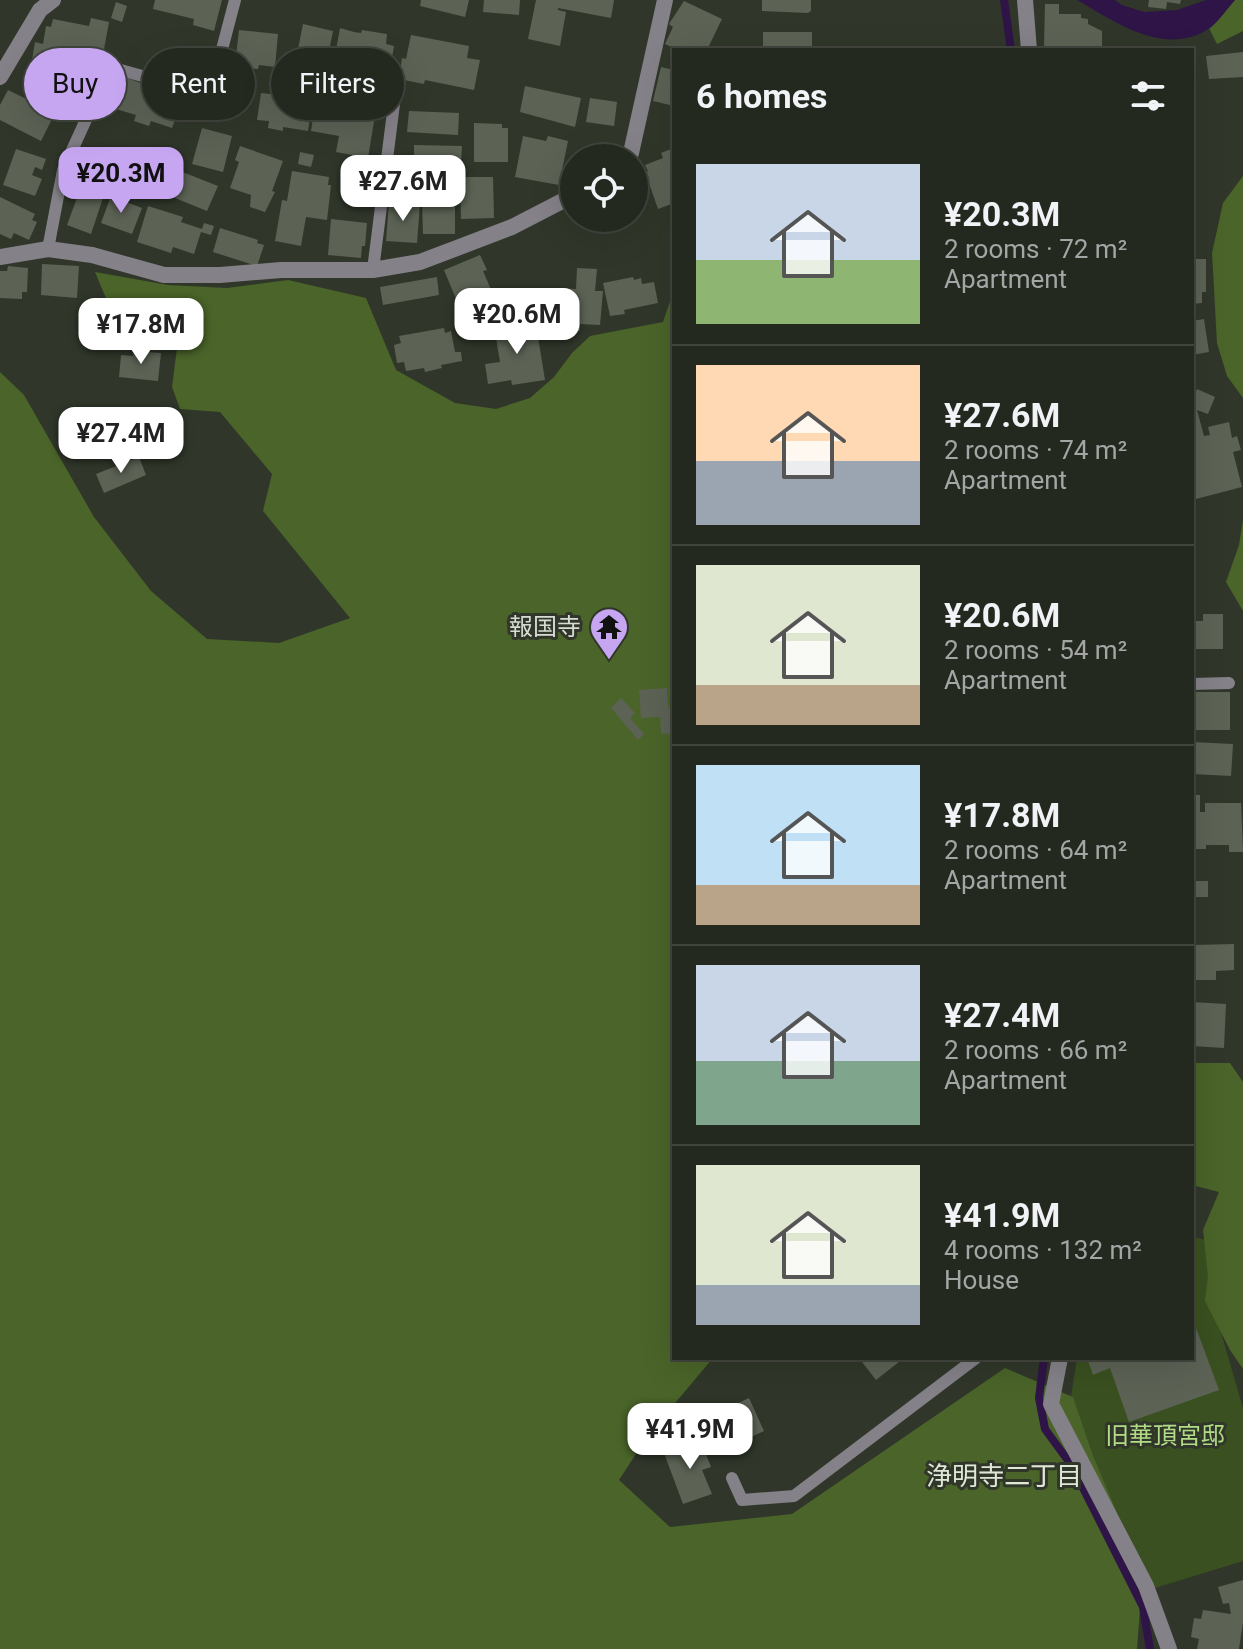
<!DOCTYPE html>
<meta charset="utf-8">
<style>
body{margin:0;font-family:Roboto,"Noto Sans JP",sans-serif;background:#2c3129;color:#f1f3f6;height:100vh;display:flex;flex-direction:column;font-size:30px;white-space:nowrap}
*{box-sizing:border-box;margin:0}
p{font-size:26px;color:#a3a6a5}
.icon{flex:none;width:44px;height:44px;fill:none;stroke:currentColor;stroke-width:2;stroke-linecap:round;stroke-linejoin:round}
.map{position:relative;flex:1;overflow:hidden}
.drawer{position:absolute;left:672px;top:48px;width:522px;height:1312px;display:flex;flex-direction:column;background:#242920;border-radius:0px;box-shadow:0 8px 32px #0002,0 0 0 2px #41453e}
.drawer>*{flex:none}
.top-card{position:absolute;left:24px;top:48px;width:528px;height:72px;display:flex;gap:16px}
.controls{position:absolute;left:560px;top:144px;display:grid;gap:16px}
.controls a{display:grid;place-items:center;width:88px;height:88px;border-radius:50%;background:#242920;box-shadow:0 8px 32px #0002,0 0 0 2px #41453e;font-size:40px}
.price{position:absolute;translate:-50% -68px;padding:0 18px;border-radius:16px;background:#fff;color:#222;font-size:26px;line-height:52px;filter:drop-shadow(0 2px 4px #0008)}
.price::after{content:'';position:absolute;left:50%;top:48px;width:24px;height:18px;margin-left:-12px;background:inherit;clip-path:polygon(0 0,100% 0,50% 100%)}
.price.current{background:#c6a6f0;color:#111}
ul{padding:0;list-style:none}
li{display:flex;align-items:center;gap:24px;height:200px;padding:0 24px}
li+li{border-top:2px solid #41453e}
li span{display:grid;place-items:center;flex:none;width:224px;height:160px;border-radius:0px;color:#555}
li>.icon{margin-inline-start:auto}
span .icon{width:96px;height:96px;fill:#fffc;stroke-width:1}
li b{font-size:34px}
h2{display:flex;justify-content:space-between;align-items:center;height:96px;padding:0 24px;font-size:34px}
.tag{padding:0 28px;border-radius:36px;background:#242920;box-shadow:0 8px 32px #0002,0 0 0 2px #41453e;font-size:28px;line-height:72px}
.tag.current{background:#c6a6f0;color:#111}
.map>svg:first-child{display:block}
</style>
<div class="map">
<svg width="1243" height="1649" viewBox="0 0 1243 1649">
<rect width="100%" height="100%" fill="#30372a"/>
<path fill="#3a5020" d="M1192 1237 1212 1241 1215 1312 1243 1408V1561L1155 1588 1068 1416 1077 1358H1192Z"/>
<path fill="#4a6429" d="M1235 0H1243V31L1217 44 1209 28Z
M1243 176V398L1227 376 1217 343 1212 253 1223 203Z
M95 272 168 285 227 288 288 280 366 298 396 370 455 403 496 409 530 398 554 377 572 353 590 336 663 322 674 290V1358H713L649 1434 619 1480 670 1527 792 1514 1005 1368 1073 1397 1092 1453 1125 1532 1140 1609 1137 1649H0V372L24 395 94 517 151 591 207 639 279 643 350 618 263 511 272 474 220 412 180 409 172 387 177 348 121 334Z
M1243 520V611L1226 582 1239 545Z
M1192 1063H1230L1243 1082V1369L1230 1350 1205 1301 1208 1276 1203 1230 1219 1192 1192 1185Z"/>
<path fill="#2e1447" d="M1077 0H1115L1122 5 1144 12 1177 10 1206 0H1235C1227 9 1219 21 1210 28 1166 58 1115 22 1077 0Z"/>
<g fill="none" stroke-linecap="round" stroke-linejoin="round">
<path stroke="#2e1447" stroke-width="8" d="M1004 0 1011 50
M1044 1358 1039 1398 1045 1429 1072 1466 1143 1607 1150 1649"/>
</g>
<path fill="#5c6355" d="M155 0H222L214 31 193 25 194 19 153 9Z
M421 0H469L465 17 420 6Z
M484 0H520L519 15 483 12Z
M536 0H614L611 18 558 8V10L566 12 560 46 528 39Z
M762 0H811V11L808 13 762 11Z
M1149 0H1181L1180 4 1167 2 1166 9 1148 7Z
M684 1 722 19 707 50H678L665 44 673 27 669 24Z
M116 2 127 6 122 22 111 18Z
M1045 4H1059V14H1081V18L1088 19V24L1102 31V49L1053 50 1054 46H1044Z
M91 18 109 22 102 60 98 59 94 79 31 66 35 42 43 44 46 26 51 27 53 19 89 26Z
M303 24 333 31 323 81 293 74Z
M340 28 354 32 361 33 362 30 387 34 386 44 394 46 387 88 358 83 359 77 332 73Z
M239 30 278 34 275 67 259 65 258 69 247 68 246 72 226 69 228 55 236 56Z
M763 32H812V50H763Z
M411 35 469 46 467 58 480 60 474 90 425 80 424 84 399 79 402 58 406 59Z
M1243 52V77L1209 79 1206 56Z
M661 67 674 70V106L653 101Z
M127 78 173 95 169 105 179 109 172 128 151 121 149 126 134 121 136 115 116 109Z
M525 86 581 98 575 127 520 112Z
M8 90 55 113 41 141 0 120V105Z
M261 93 313 99 308 131 283 127V131L268 128 269 121 257 120Z
M590 98 617 102 614 126 586 122Z
M316 99 376 109 368 158 336 152 339 136 311 131Z
M409 111 459 113 458 135 407 132Z
M474 123 502 124V128H508V162H474Z
M202 128 232 136 223 172 192 164Z
M523 136 546 141 548 136 568 141 559 185 515 177Z
M414 145 462 146 461 163 414 162Z
M240 146 283 161 272 191 275 192 265 212 250 207 251 195 230 188 239 162 235 160Z
M674 148V203L658 209 645 172 648 171 645 165 663 158 661 153Z
M16 149 46 159 42 170 35 167 32 175 42 179 35 196 3 185Z
M96 152 123 162 114 187 87 177Z
M300 152 314 155 311 167 298 164Z
M138 155 167 163 157 197 129 189Z
M406 170H451V197H406Z
M180 171 218 186 207 211 170 196Z
M292 171 329 177 328 185H331L327 220 306 217 301 246 275 241 282 200 287 201Z
M460 177H493L494 218 461 219Z
M81 187 104 195 91 234 67 225Z
M111 196 142 208 132 234 101 223Z
M0 197 35 214 32 220 37 222 29 240 14 233 11 239 0 234Z
M455 201V234H423L422 202Z
M389 203 420 204 417 243 386 241Z
M148 206 183 217 181 222 202 229 204 223 214 226 211 235 201 232 194 254 173 247 171 253 137 242Z
M331 219 367 223 365 246H362L361 258 328 255Z
M220 228 258 240 257 243 264 245 257 266 213 252Z
M480 255 487 270 483 271 492 292 459 306 444 270Z
M1192 259H1206V292H1202V303L1192 304Z
M42 264 79 266 77 298 41 295Z
M8 266 28 268 27 292H22V299L0 298V271H7Z
M577 268 597 269 595 291H603L600 325 580 324V331L548 329V303H553V295L560 296V288L576 289Z
M437 277 439 295 383 305 380 287Z
M633 277 634 280 641 278 642 284 654 282 658 303 624 310 625 314 610 316 603 283Z
M532 317 534 331H531L532 338 538 337 545 380 512 385 511 380 488 384 485 364 500 362 496 338 501 337 500 333 510 331 508 321Z
M1204 319 1209 352 1192 355V321Z
M444 328 445 333 451 331 455 352H461L462 361 441 365 442 368 425 372 424 368 406 371 404 362 397 363 394 345 401 343 399 336Z
M134 351 161 353 158 381 119 377 121 355 133 356Z
M1197 389 1215 397 1208 414 1197 410 1204 436 1210 435 1208 427 1229 422 1232 438 1237 436 1241 450 1233 452 1242 487 1192 500V402Z
M139 457 146 475 104 493 96 474Z
M1203 614H1223V649H1193V621H1203Z
M667 688 668 708 674 707V733L661 734 660 717 641 718 639 690Z
M1192 692H1230V730H1192Z
M621 698 635 713 630 718 644 734 638 740 611 708Z
M1192 742 1233 744 1231 776 1192 774Z
M1192 795H1200V812H1205V803H1241L1243 852H1229V845H1206V849H1192Z
M1192 881H1208V897H1192Z
M1234 944V970L1216 971V980H1192V945Z
M1192 1002 1226 1004 1224 1048 1192 1046Z
M1192 1317 1219 1390 1129 1422 1110 1368 1093 1375 1087 1358H1192Z
M859 1358H904L876 1380Z
M749 1398 764 1431 725 1449 710 1416Z
M700 1439 711 1467 702 1470 712 1494 683 1504 664 1453Z
M1243 1580V1622L1239 1649H1197L1199 1639 1191 1637 1194 1618 1201 1619 1203 1610 1231 1614 1229 1603 1223 1604 1218 1587Z"/>
<g fill="none" stroke-linecap="round" stroke-linejoin="round">
<path stroke="#848188" stroke-width="12" d="M48 249 63 170 110 67 210 95 235 0
M373 270 395 96
M1192 684 1229 683
M732 1478 742 1500 794 1496 976 1358"/>
<path stroke="#848188" stroke-width="16" d="M1025 0 1029 50
M0 77 40 10 53 0
M626 158 631 153 665 0
M0 257 48 249 92 255 164 275H220L281 270H373L420 262 457 248 512 227 574 195
M1060 1358 1051 1404 1146 1586 1169 1649"/>
</g>
<defs>
<symbol id="temple-pin" viewBox="-11 -11 22 30"><path d="M0 17L-7.5 6A9.5 9.5 0 1 1 7.5 6Z" fill="#c6a6f0" stroke="#30372a"/><path d="M0-6L5-2H3V0L6.5 2.5H4V6H1.5V3h-3V6H-4V2.5H-6.5L-3 0V-2H-5Z" fill="#111"/></symbol>
</defs>
<g fill-rule="evenodd">
<use href="#temple-pin" x="587" y="605" width="44" height="60"/>
</g>
<g text-anchor="middle" stroke-width="6" stroke-linejoin="round" paint-order="stroke">
<g font-size="24" fill="#d7dbd3" stroke="#30372a" text-anchor="end">
<text x="581" y="635">報国寺</text>
</g>
<g font-size="24" fill="#b2db85" stroke="#30372a">
<text x="1165" y="1444">旧華頂宮邸</text>
</g>
<g font-size="26" fill="#dfe8d7" stroke="#30372a">
<text x="1004" y="1485">浄明寺二丁目</text>
</g>
</g>
</svg>
<div class="controls">
<a><svg class="icon" aria-label="locate" viewBox="0 0 24 24"><circle cx="12" cy="12" r="6"/><path d="M12 2v4M12 18v4M2 12h4M18 12h4"/></svg></a>
</div>
<b class="price current" style="left:121px;top:215px">¥20.3M</b>
<b class="price" style="left:403px;top:223px">¥27.6M</b>
<b class="price" style="left:517px;top:356px">¥20.6M</b>
<b class="price" style="left:141px;top:366px">¥17.8M</b>
<b class="price" style="left:121px;top:475px">¥27.4M</b>
<b class="price" style="left:690px;top:1471px">¥41.9M</b>
<div class="top-card">
<a class="tag current">Buy</a>
<a class="tag">Rent</a>
<a class="tag">Filters</a>
</div>
<section class="drawer">
<h2>6 homes<svg class="icon" aria-label="filters" viewBox="0 0 24 24"><path d="M4 7h16M4 17h16"/><circle cx="9" cy="7" r="2"/><circle cx="15" cy="17" r="2"/></svg></h2>
<ul>
<li><span style="background:linear-gradient(#c9d6e8 60%,#8fb573 0)"><svg class="icon" aria-label="home" viewBox="0 0 24 24"><path d="M3 11l9-7 9 7M6 9v11h12V9"/></svg></span><div><b>¥20.3M</b><p>2 rooms · 72 m²</p><p>Apartment</p></div></li>
<li><span style="background:linear-gradient(#ffd9b3 60%,#9aa5b1 0)"><svg class="icon" aria-label="home" viewBox="0 0 24 24"><path d="M3 11l9-7 9 7M6 9v11h12V9"/></svg></span><div><b>¥27.6M</b><p>2 rooms · 74 m²</p><p>Apartment</p></div></li>
<li><span style="background:linear-gradient(#dfe7d0 75%,#b9a48a 0)"><svg class="icon" aria-label="home" viewBox="0 0 24 24"><path d="M3 11l9-7 9 7M6 9v11h12V9"/></svg></span><div><b>¥20.6M</b><p>2 rooms · 54 m²</p><p>Apartment</p></div></li>
<li><span style="background:linear-gradient(#bfe0f5 75%,#b9a48a 0)"><svg class="icon" aria-label="home" viewBox="0 0 24 24"><path d="M3 11l9-7 9 7M6 9v11h12V9"/></svg></span><div><b>¥17.8M</b><p>2 rooms · 64 m²</p><p>Apartment</p></div></li>
<li><span style="background:linear-gradient(#c9d6e8 60%,#7fa58c 0)"><svg class="icon" aria-label="home" viewBox="0 0 24 24"><path d="M3 11l9-7 9 7M6 9v11h12V9"/></svg></span><div><b>¥27.4M</b><p>2 rooms · 66 m²</p><p>Apartment</p></div></li>
<li><span style="background:linear-gradient(#dfe7d0 75%,#9aa5b1 0)"><svg class="icon" aria-label="home" viewBox="0 0 24 24"><path d="M3 11l9-7 9 7M6 9v11h12V9"/></svg></span><div><b>¥41.9M</b><p>4 rooms · 132 m²</p><p>House</p></div></li>
</ul>
</section>
</div>
